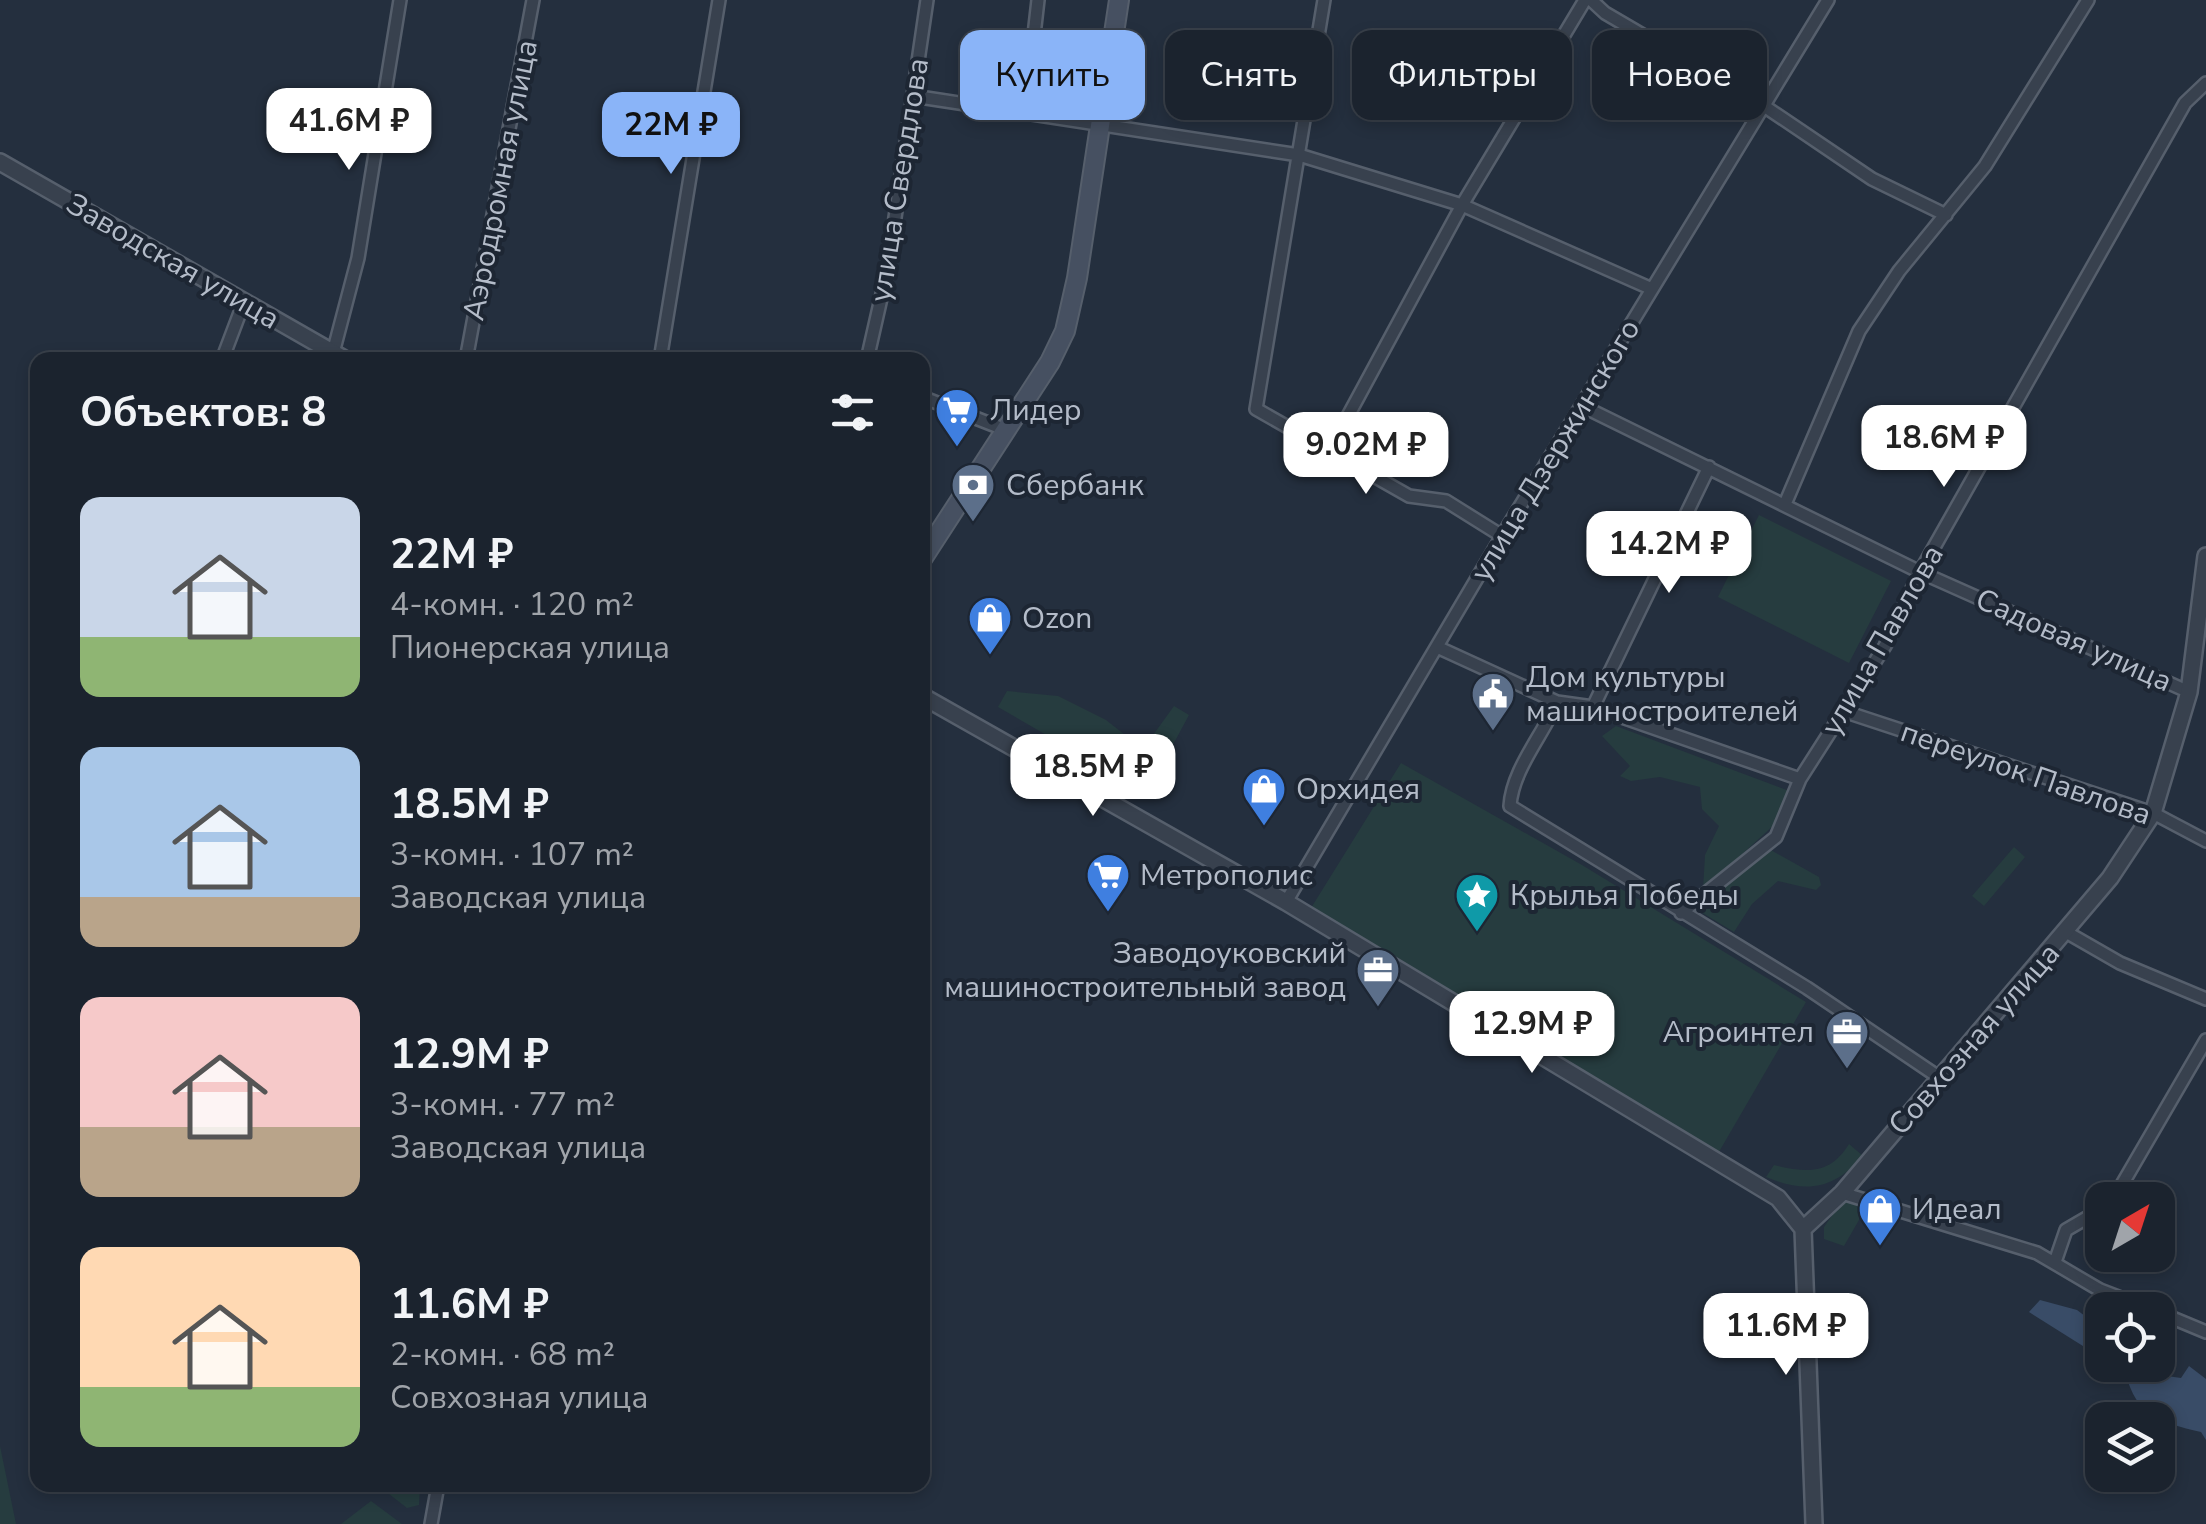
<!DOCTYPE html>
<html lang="ru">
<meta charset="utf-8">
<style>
body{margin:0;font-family:"Nunito Sans",sans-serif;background:#242b36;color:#f1f3f6;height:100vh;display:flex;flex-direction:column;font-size:38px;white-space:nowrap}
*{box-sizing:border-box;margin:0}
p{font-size:32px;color:#a0a4aa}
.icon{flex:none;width:55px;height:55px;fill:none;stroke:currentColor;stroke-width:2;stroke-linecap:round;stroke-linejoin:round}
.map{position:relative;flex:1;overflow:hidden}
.details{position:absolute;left:30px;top:352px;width:900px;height:1140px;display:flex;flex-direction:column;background:#1b232e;border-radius:20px;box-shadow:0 5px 15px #0003,0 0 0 2px #39404a}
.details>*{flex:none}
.guide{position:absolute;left:960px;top:30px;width:950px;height:90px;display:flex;gap:20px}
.needle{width:65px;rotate:39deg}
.tools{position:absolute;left:2085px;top:1182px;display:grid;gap:20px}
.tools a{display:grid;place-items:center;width:90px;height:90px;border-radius:20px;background:#1b232e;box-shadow:0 5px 15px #0003,0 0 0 2px #39404a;font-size:50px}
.price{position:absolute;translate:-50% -85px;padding:0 22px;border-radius:20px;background:#fff;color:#222;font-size:32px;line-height:65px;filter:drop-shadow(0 2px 5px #0008)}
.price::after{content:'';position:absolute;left:50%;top:60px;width:30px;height:22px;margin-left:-15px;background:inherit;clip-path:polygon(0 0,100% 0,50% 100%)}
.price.selected{background:#8ab4f8;color:#111}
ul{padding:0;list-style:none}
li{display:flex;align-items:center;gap:30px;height:250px;padding:0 50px}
li span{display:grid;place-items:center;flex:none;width:280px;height:200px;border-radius:20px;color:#555}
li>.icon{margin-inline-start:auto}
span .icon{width:120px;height:120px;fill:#fffc;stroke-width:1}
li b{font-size:42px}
h2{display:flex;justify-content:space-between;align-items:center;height:120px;padding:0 50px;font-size:42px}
.tag{padding:0 35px;border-radius:20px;background:#1b232e;box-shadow:0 5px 15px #0003,0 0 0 2px #39404a;font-size:35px;line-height:90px}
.tag.selected{background:#8ab4f8;color:#111}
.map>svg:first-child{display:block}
</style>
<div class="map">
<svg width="2206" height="1524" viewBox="0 0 2206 1524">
<rect width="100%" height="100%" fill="#242f3e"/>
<path fill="#263c3f" d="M1759 515 1891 581 1849 663 1718 597Z
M1007 691 1058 696 1106 720 1143 749 1174 706 1189 715 1147 793 998 707Z
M1616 726 1789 791 1775 824 1703 890 1705 855 1719 826 1702 809 1700 787 1660 777 1631 781 1620 776 1630 766 1602 736Z
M1401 763 1582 865 1806 1002 1716 1157 1311 908Z
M2014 847 2025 857 1984 906 1972 896Z
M1769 849 1819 877 1821 885 1816 890 1778 881 1752 904 1734 932 1696 909Z
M1849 1144 1863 1156C1835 1189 1806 1194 1766 1177L1774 1165C1807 1173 1830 1175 1849 1144Z
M1851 1201 1859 1207V1220L1844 1246 1824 1239V1227L1841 1203Z
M0 1446 16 1524H0Z
M390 1485H420L419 1505 407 1508 384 1490Z
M371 1501 402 1524H341Z"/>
<path fill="#394c67" d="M2040 1300 2077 1310 2102 1329V1358L2029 1312Z
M2158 1359 2167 1376 2181 1378 2189 1366 2206 1379V1440L2201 1432C2159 1422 2137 1417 2125 1372L2114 1365H2158Z"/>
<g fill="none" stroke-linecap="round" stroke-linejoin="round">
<defs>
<path id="minor" d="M1324 0 1256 409 1409 496 1446 501 1502 536
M1591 0 1605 13 1764 106 1872 179 1946 215
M913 96 1299 155 1462 205 1652 289
M1025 114 1038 0
M333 353 358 258 400 0
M222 360 244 302
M466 360 533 0
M660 360 719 0
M867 360 887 272 927 0
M922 397 1006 430
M1582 406 1920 572 2189 692
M1328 453 1462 205 1585 0
M1785 504 1859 331 1899 271 1985 166 2088 0
M1437 647 1557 702 1593 707 1800 779
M1557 702C1543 735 1512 770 1510 806L1807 988 1940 1078
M1593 707 1709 467
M1843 711 2153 813 2206 841
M1286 902 1502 536 1828 0
M1681 913 1776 837 1800 779 1885 646 1920 572 2185 103 2206 83
M2066 932 2120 963 2206 999
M1842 1193 2037 1253 2100 1290 2152 1310
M2113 1200 2206 1040
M2055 1262 2066 1230 2102 1209
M2158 1312 2206 1332
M431 1524 438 1485"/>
<path id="tertiary" d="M0 162 346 360
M922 696 1286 902 1778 1198 1803 1229 1814 1524
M1803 1229 1842 1193 2110 878 2153 813 2189 692 2206 556"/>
<path id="secondary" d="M922 559 1050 362 1065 331 1077 278 1119 0"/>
</defs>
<use href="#minor" stroke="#565f6c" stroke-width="16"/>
<use href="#tertiary" stroke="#565f6c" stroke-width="20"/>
<use href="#secondary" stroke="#565f6c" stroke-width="22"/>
<use href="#minor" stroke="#38414e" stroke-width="11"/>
<use href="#tertiary" stroke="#38414e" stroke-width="15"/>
<use href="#secondary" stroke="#465061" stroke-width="18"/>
</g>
<defs>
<symbol id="supermarket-pin" viewBox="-11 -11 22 30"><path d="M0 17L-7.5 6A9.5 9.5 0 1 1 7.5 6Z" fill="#3f7fe0" stroke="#1d2633"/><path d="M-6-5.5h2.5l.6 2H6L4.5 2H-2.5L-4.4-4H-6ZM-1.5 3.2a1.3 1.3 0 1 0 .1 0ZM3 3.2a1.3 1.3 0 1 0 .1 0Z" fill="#fff"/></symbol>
<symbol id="bank-pin" viewBox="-11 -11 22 30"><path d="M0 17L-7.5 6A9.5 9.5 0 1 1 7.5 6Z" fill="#5c6f8a" stroke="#1d2633"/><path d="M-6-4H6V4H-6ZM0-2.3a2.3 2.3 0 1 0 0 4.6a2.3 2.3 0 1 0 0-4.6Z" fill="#fff"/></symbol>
<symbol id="shop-pin" viewBox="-11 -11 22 30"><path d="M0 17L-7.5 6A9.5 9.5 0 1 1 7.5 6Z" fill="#3f7fe0" stroke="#1d2633"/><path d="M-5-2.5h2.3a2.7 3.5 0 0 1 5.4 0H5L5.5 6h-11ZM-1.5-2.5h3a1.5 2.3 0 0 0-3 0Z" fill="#fff"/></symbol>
<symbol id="civic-pin" viewBox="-11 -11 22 30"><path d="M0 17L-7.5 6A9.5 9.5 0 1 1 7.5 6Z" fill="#5c6f8a" stroke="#1d2633"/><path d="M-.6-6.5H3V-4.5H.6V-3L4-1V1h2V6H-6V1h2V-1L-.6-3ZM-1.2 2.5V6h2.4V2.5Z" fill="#fff"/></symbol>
<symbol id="sight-pin" viewBox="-11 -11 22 30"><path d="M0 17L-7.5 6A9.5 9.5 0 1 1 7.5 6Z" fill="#0f9aa8" stroke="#1d2633"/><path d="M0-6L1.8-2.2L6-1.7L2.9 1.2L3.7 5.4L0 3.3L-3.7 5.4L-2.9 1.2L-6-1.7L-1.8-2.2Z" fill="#fff"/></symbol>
<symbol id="office-pin" viewBox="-11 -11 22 30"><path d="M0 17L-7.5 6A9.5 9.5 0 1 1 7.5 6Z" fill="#5c6f8a" stroke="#1d2633"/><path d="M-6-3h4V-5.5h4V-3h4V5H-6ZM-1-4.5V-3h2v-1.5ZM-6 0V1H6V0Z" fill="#fff"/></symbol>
</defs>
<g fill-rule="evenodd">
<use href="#supermarket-pin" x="932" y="385" width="50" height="68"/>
<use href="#bank-pin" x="948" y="460" width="50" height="68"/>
<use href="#shop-pin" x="965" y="593" width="50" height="68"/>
<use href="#civic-pin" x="1468" y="669" width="50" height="68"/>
<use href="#shop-pin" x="1239" y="764" width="50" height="68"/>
<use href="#supermarket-pin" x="1083" y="850" width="50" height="68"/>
<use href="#sight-pin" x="1452" y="870" width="50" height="68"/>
<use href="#office-pin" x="1353" y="945" width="50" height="68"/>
<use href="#office-pin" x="1822" y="1007" width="50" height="68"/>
<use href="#shop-pin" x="1855" y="1184" width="50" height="68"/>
</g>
<g text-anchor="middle" stroke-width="8" stroke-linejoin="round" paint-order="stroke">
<g font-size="30" fill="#b4bcc9" stroke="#1d2633">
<text transform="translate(500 180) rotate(-79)" y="10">Аэродромная улица</text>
<text transform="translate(899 180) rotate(-81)" y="10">улица Свердлова</text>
<text transform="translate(173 261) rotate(30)" y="10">Заводская улица</text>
<text transform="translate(1555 450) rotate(-59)" y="10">улица Дзержинского</text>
<text transform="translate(1882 640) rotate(-60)" y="10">улица Павлова</text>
<text transform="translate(2074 640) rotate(24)" y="10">Садовая улица</text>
<text transform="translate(2026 773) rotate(19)" y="10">переулок Павлова</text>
<text transform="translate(1974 1039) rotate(-49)" y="10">Совхозная улица</text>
</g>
<g font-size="30" fill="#b4bcc9" stroke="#1d2633" text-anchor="start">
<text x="990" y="420">Лидер</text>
<text x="1006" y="495">Сбербанк</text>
<text x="1022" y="628">Ozon</text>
<text x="1526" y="687">Дом культуры<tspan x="1526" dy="34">машиностроителей</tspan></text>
<text x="1296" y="799">Орхидея</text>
<text x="1140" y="885">Метрополис</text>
<text x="1510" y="905">Крылья Победы</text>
<text x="1346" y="963" text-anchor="end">Заводоуковский<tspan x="1346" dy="34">машиностроительный завод</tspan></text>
<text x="1814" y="1042" text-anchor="end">Агроинтел</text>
<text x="1912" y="1219">Идеал</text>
</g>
</g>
</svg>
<div class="tools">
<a><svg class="needle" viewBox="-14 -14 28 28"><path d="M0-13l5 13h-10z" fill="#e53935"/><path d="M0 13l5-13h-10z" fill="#a0a4aa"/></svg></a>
<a><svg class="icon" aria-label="locate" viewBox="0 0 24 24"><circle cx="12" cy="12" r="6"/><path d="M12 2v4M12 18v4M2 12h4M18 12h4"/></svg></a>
<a><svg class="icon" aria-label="layers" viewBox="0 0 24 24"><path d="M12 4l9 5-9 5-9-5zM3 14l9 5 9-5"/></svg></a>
</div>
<b class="price" style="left:349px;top:173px">41.6M ₽</b>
<b class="price selected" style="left:671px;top:177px">22M ₽</b>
<b class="price" style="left:1944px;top:490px">18.6M ₽</b>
<b class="price" style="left:1366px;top:497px">9.02M ₽</b>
<b class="price" style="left:1669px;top:596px">14.2M ₽</b>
<b class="price" style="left:1093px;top:819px">18.5M ₽</b>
<b class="price" style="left:1532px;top:1076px">12.9M ₽</b>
<b class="price" style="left:1786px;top:1378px">11.6M ₽</b>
<div class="guide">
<a class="tag selected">Купить</a>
<a class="tag">Снять</a>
<a class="tag">Фильтры</a>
<a class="tag">Новое</a>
</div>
<section class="details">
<h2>Объектов: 8<svg class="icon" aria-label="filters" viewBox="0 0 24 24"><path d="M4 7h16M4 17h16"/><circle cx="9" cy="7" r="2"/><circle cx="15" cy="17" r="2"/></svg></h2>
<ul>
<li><span style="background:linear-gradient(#c9d6e8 70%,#8fb573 0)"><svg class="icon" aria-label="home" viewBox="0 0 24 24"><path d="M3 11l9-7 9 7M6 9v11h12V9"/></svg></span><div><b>22M ₽</b><p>4-комн. · 120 m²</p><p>Пионерская улица</p></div></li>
<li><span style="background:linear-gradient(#a9c7e8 75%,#b9a48a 0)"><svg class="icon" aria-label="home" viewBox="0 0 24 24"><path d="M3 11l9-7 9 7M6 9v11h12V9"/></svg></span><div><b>18.5M ₽</b><p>3-комн. · 107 m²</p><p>Заводская улица</p></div></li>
<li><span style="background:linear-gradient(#f6c9c9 65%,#b9a48a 0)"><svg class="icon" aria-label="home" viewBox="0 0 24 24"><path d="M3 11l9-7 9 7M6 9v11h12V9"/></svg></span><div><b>12.9M ₽</b><p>3-комн. · 77 m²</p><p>Заводская улица</p></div></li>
<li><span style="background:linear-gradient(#ffd9b3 70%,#8fb573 0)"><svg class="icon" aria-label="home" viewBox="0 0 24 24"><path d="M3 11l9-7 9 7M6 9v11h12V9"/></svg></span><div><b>11.6M ₽</b><p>2-комн. · 68 m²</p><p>Совхозная улица</p></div></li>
</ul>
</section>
</div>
